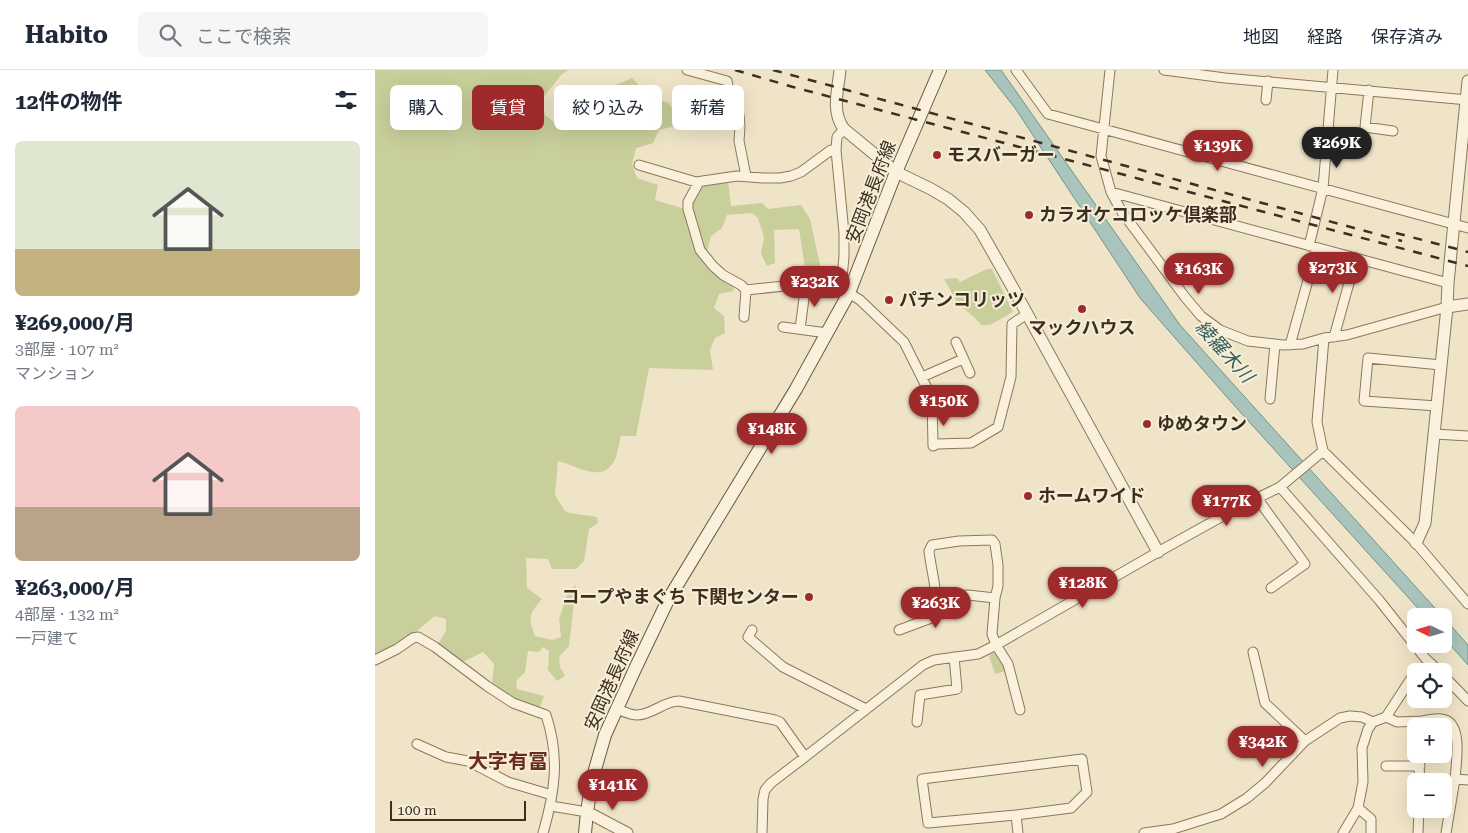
<!DOCTYPE html>
<html lang="ja">
<meta charset="utf-8">
<style>
body{margin:0;font-family:"Roboto Serif","Noto Sans JP",serif;background:#f6f6f7;color:#1f2937;height:100vh;display:flex;flex-direction:column;font-size:19px;white-space:nowrap}
*{box-sizing:border-box;margin:0}
p{font-size:16px;color:#747a83}
.icon{flex:none;width:28px;height:28px;fill:none;stroke:currentColor;stroke-width:2;stroke-linecap:round;stroke-linejoin:round}
.map{position:relative;flex:1;overflow:hidden}
.sheet{display:flex;flex-direction:column;background:#fff;width:375px}
.sheet>*{flex:none}
.banner{position:absolute;left:15px;top:15px;width:475px;height:45px;display:flex;gap:10px}
.needle{width:32px;rotate:275deg}
.buttons{position:absolute;left:1032px;top:538px;display:grid;gap:10px}
.buttons a{display:grid;place-items:center;width:45px;height:45px;border-radius:8px;background:#fff;box-shadow:0 5px 20px #0002;font-size:25px}
.scale{position:absolute;left:15px;bottom:12px;width:136px;box-sizing:border-box;padding-left:5px;border:2px solid #3d2e20;border-top:0;font-size:14px;line-height:18px;white-space:nowrap;color:#3d2e20;-webkit-text-stroke:4px #f7eed8;paint-order:stroke}
.price{position:absolute;translate:-50% -42px;padding:0 11px;border-radius:18px;background:#9e2a2b;color:#fff;font-size:16px;line-height:32px;filter:drop-shadow(0 1px 2px #0008)}
.price::after{content:'';position:absolute;left:50%;top:30px;width:15px;height:11px;margin-left:-8px;background:inherit;clip-path:polygon(0 0,100% 0,50% 100%)}
.price.selected{background:#222;color:#fff}
ul{padding:0;list-style:none}
li{display:grid;align-content:center;gap:10px;height:265px;padding:0 15px}
li span{display:grid;place-items:center;height:155px;border-radius:8px;color:#555}
li>.icon{margin-inline-start:auto}
span .icon{width:90px;height:90px;fill:#fffc;stroke-width:1}
li b{font-size:21px}
h2{display:flex;justify-content:space-between;align-items:center;height:60px;padding:0 15px;font-size:21px}
.tag{padding:0 18px;border-radius:8px;background:#fff;box-shadow:0 5px 20px #0002;font-size:18px;line-height:45px}
.tag.selected{background:#9e2a2b;color:#fff}
header{display:flex;align-items:center;gap:30px;box-sizing:border-box;height:70px;padding:0 25px;background:#fff;border-bottom:1px solid #e0e1e3}
header strong{font-size:24px}
nav{display:flex;gap:28px;margin-inline-start:auto;font-size:18px}
.search{width:350px;height:45px;background:#f6f6f7;display:flex;align-items:center;gap:12px;box-sizing:border-box;padding:0 18px;border-radius:8px;color:#747a83;font-size:19px}
main{display:flex;flex:1;min-height:0}
.map>svg:first-child{display:block}
</style>
<header>
<strong>Habito</strong>
<div class="search"><svg class="icon" aria-label="search" viewBox="0 0 24 24"><circle cx="10" cy="10" r="6"/><path d="M15 15l6 6"/></svg>ここで検索</div>
<nav><a>地図</a><a>経路</a><a>保存済み</a></nav>
</header>
<main>
<section class="sheet">
<h2>12件の物件<svg class="icon" aria-label="filters" viewBox="0 0 24 24"><path d="M4 7h16M4 17h16"/><circle cx="9" cy="7" r="2"/><circle cx="15" cy="17" r="2"/></svg></h2>
<ul>
<li><span style="background:linear-gradient(#dfe7d0 70%,#c2b280 0)"><svg class="icon" aria-label="home" viewBox="0 0 24 24"><path d="M3 11l9-7 9 7M6 9v11h12V9"/></svg></span><div><b>¥269,000/月</b><p>3部屋 · 107 m²</p><p>マンション</p></div></li>
<li><span style="background:linear-gradient(#f6c9c9 65%,#b9a48a 0)"><svg class="icon" aria-label="home" viewBox="0 0 24 24"><path d="M3 11l9-7 9 7M6 9v11h12V9"/></svg></span><div><b>¥263,000/月</b><p>4部屋 · 132 m²</p><p>一戸建て</p></div></li>
</ul>
</section>
<div class="map">
<svg width="1093" height="763" viewBox="0 0 1093 763">
<rect width="100%" height="100%" fill="#f0e4c8"/>
<path fill="#c9cf9b" d="M0 0H194L187 4 166 30 170 45 185 57C204 43 216 34 240 30L238 16 257 8 263 14 255 23 258 31 281 29 294 33 299 42 300 56 284 60 278 73 261 78 257 94 262 108 283 115 280 130 310 139 326 115 353 110 356 136 387 133 393 139 426 135 435 149 447 204 431 205 424 159 399 160 400 193 392 196 386 184 389 167 383 148 377 143 352 145 347 158 336 166 329 194 342 205 357 212 359 221 344 224 339 238 349 246 350 263 340 268 335 280 338 300 274 298 261 366H246C244 374 242 387 238 393 226 413 200 395 183 391L180 425 190 441 195 443 222 447 223 453 214 459 209 491 201 499H177L173 489 151 488 152 518 167 529C154 544 153 547 160 566L177 570 186 567 184 549 193 522 201 515 194 576 184 587 185 597 190 606 182 611 173 600 174 581 168 577 164 582 153 581 150 602 141 611 142 619 169 626 165 637 145 632 117 613 119 594 108 582 88 592 63 574 71 561V549L60 546 33 568 0 586Z
M612 199H617L638 242 615 255H606L599 247 583 234 569 209 582 208 585 212Z
M618 583 624 585 631 601 620 604 614 586Z"/>
<path fill="#a9c4bc" stroke="#6f938a" d="M610 0H626L805 255 1067 546H1050L858 334 765 228 640 38Z
M1069 548 1093 575V595L1069 568Z"/>
<g fill="none" stroke-linecap="round" stroke-linejoin="round">
<defs>
<path id="minor" d="M312 0 352 11 354 21 364 45 365 56 364 71 371 106
M641 0 673 44 1093 158
M735 0 726 86 736 122 747 142 810 227 826 246 845 260 873 271 908 275 928 274 949 268 972 265 1072 237
M789 0 850 8 1093 30
M994 20 990 57 1018 61
M891 30 893 11
M469 59 462 67 461 80 469 163V186L467 208 474 223 485 230 529 272 557 328 558 376 562 374 596 373 623 357 636 307 637 254 652 244
M264 95 321 112 362 106 388 108H405L416 106 426 102 456 80H461
M324 112 313 132V139L325 180 338 196 348 205 366 215 371 220
M736 122 1073 213
M934 176 948 118 958 0
M369 247 371 220 468 210
M408 257 452 263
M425 259 431 213
M959 267 981 188
M949 268 942 352 948 381 1041 473 1093 534
M581 272 595 303
M915 275 942 178
M547 307 588 289
M895 329 900 274
M1062 336 989 331 993 288 1066 295
M1060 364 1093 366
M905 417 1004 530 1050 588 1064 601
M882 428 930 494 896 518
M560 528 593 525 620 528
M377 560 373 567 408 597 491 639
M524 560 559 547C565 528 556 501 554 481L557 475 584 471 617 470 620 474 623 495V516L620 528 617 564 621 575 633 594 645 640
M878 582 890 633 930 671
M0 590 22 579 38 568 43 567 60 577 112 616 138 633 171 645C185 687 180 722 168 763
M1069 606 1093 631
M242 639C248 641 255 645 262 645 277 645 289 631 304 631L400 650 405 652 430 687
M1011 647 1022 652 1046 651
M542 652 545 625 582 619 579 587
M1046 656V651C1052 650 1060 648 1066 649 1089 651 1081 693 1080 709
M42 674 71 687 93 691 133 712 177 725
M707 689 712 722 696 738 641 745 553 753 547 709Z
M1011 696H1045
M1044 711 1045 684
M176 736 212 742
M983 738 996 749V763
M641 745 643 763
M387 763 388 729 390 720 396 713 430 687 548 595 559 590 603 584 621 575 783 482 864 437 905 417 948 381
M769 763 798 759 846 744 872 728 890 713 930 671 965 648 975 646 987 647 998 652
M968 763 983 738 988 712 987 678 993 659 998 652 1011 647 1041 601
M1043 763 1044 739
M1071 763 1080 709 1093 710"/>
<path id="tertiary" d="M465 0C463 20 456 42 469 59L521 102 556 119 573 129 589 142 605 160 634 211 783 482
M1072 237 1093 234
M1041 473 1050 453 1072 237 1073 213 1093 11
M212 742 252 763"/>
<path id="secondary" d="M210 763 212 742 217 710 230 665 260 599 293 530 421 319 474 223 521 102 565 0"/>
</defs>
<use href="#minor" stroke="#8d765c" stroke-width="11"/>
<use href="#tertiary" stroke="#8d765c" stroke-width="13"/>
<use href="#secondary" stroke="#6f573f" stroke-width="14"/>
<use href="#minor" stroke="#faf1dc" stroke-width="9"/>
<use href="#tertiary" stroke="#faf1dc" stroke-width="11"/>
<use href="#secondary" stroke="#faf1dc" stroke-width="12"/>
<path stroke="#3d2e20" stroke-width="2.5" stroke-dasharray="9 9" stroke-linecap="butt" d="M360 0 418 17 1093 196
M398 0 1027 171
M1021 163 1093 182"/>
</g>
<g fill="#9e2a2b" stroke="#f7eed8" stroke-width="2">
<circle cx="562" cy="85" r="5"/>
<circle cx="654" cy="145" r="5"/>
<circle cx="514" cy="230" r="5"/>
<circle cx="707" cy="239" r="5"/>
<circle cx="772" cy="354" r="5"/>
<circle cx="653" cy="426" r="5"/>
<circle cx="434" cy="527" r="5"/>
</g>
<g text-anchor="middle" stroke-width="4" stroke-linejoin="round" paint-order="stroke">
<g font-size="18" font-weight="bold" fill="#3d2e20" stroke="#f7eed8" text-anchor="start">
<text x="572" y="91">モスバーガー</text>
<text x="664" y="151">カラオケコロッケ倶楽部</text>
<text x="524" y="236">パチンコリッツ</text>
<text x="707" y="264" text-anchor="middle">マックハウス</text>
<text x="782" y="360">ゆめタウン</text>
<text x="663" y="432">ホームワイド</text>
<text x="424" y="533" text-anchor="end">コープやまぐち 下関センター</text>
</g>
<g font-size="18" fill="#3d2e20" stroke="#f7eed8">
<text transform="translate(496 122) rotate(-69)" y="6">安岡港長府線</text>
<text transform="translate(237 610) rotate(-66)" y="6">安岡港長府線</text>
</g>
<g font-size="19" font-style="italic" fill="#2f5d5a" stroke="#f7eed8">
<text transform="translate(850 281) rotate(48)" y="7">綾羅木川</text>
</g>
<g font-size="20" font-weight="bold" fill="#6b2e1e" stroke="#f7eed8">
<text x="133" y="698">大字有冨</text>
</g>
</g>
</svg>
<div class="buttons">
<a><svg class="needle" viewBox="-14 -14 28 28"><path d="M0-13l5 13h-10z" fill="#e53935"/><path d="M0 13l5-13h-10z" fill="#747a83"/></svg></a>
<a><svg class="icon" aria-label="locate" viewBox="0 0 24 24"><circle cx="12" cy="12" r="6"/><path d="M12 2v4M12 18v4M2 12h4M18 12h4"/></svg></a>
<a>+</a>
<a>−</a>
</div>
<div class="scale">100 m</div>
<b class="price selected" style="left:962px;top:99px">¥269K</b>
<b class="price" style="left:843px;top:102px">¥139K</b>
<b class="price" style="left:958px;top:224px">¥273K</b>
<b class="price" style="left:824px;top:225px">¥163K</b>
<b class="price" style="left:440px;top:238px">¥232K</b>
<b class="price" style="left:569px;top:357px">¥150K</b>
<b class="price" style="left:397px;top:385px">¥148K</b>
<b class="price" style="left:852px;top:457px">¥177K</b>
<b class="price" style="left:708px;top:539px">¥128K</b>
<b class="price" style="left:561px;top:559px">¥263K</b>
<b class="price" style="left:888px;top:698px">¥342K</b>
<b class="price" style="left:238px;top:741px">¥141K</b>
<div class="banner">
<a class="tag">購入</a>
<a class="tag selected">賃貸</a>
<a class="tag">絞り込み</a>
<a class="tag">新着</a>
</div>
</div>
</main>
